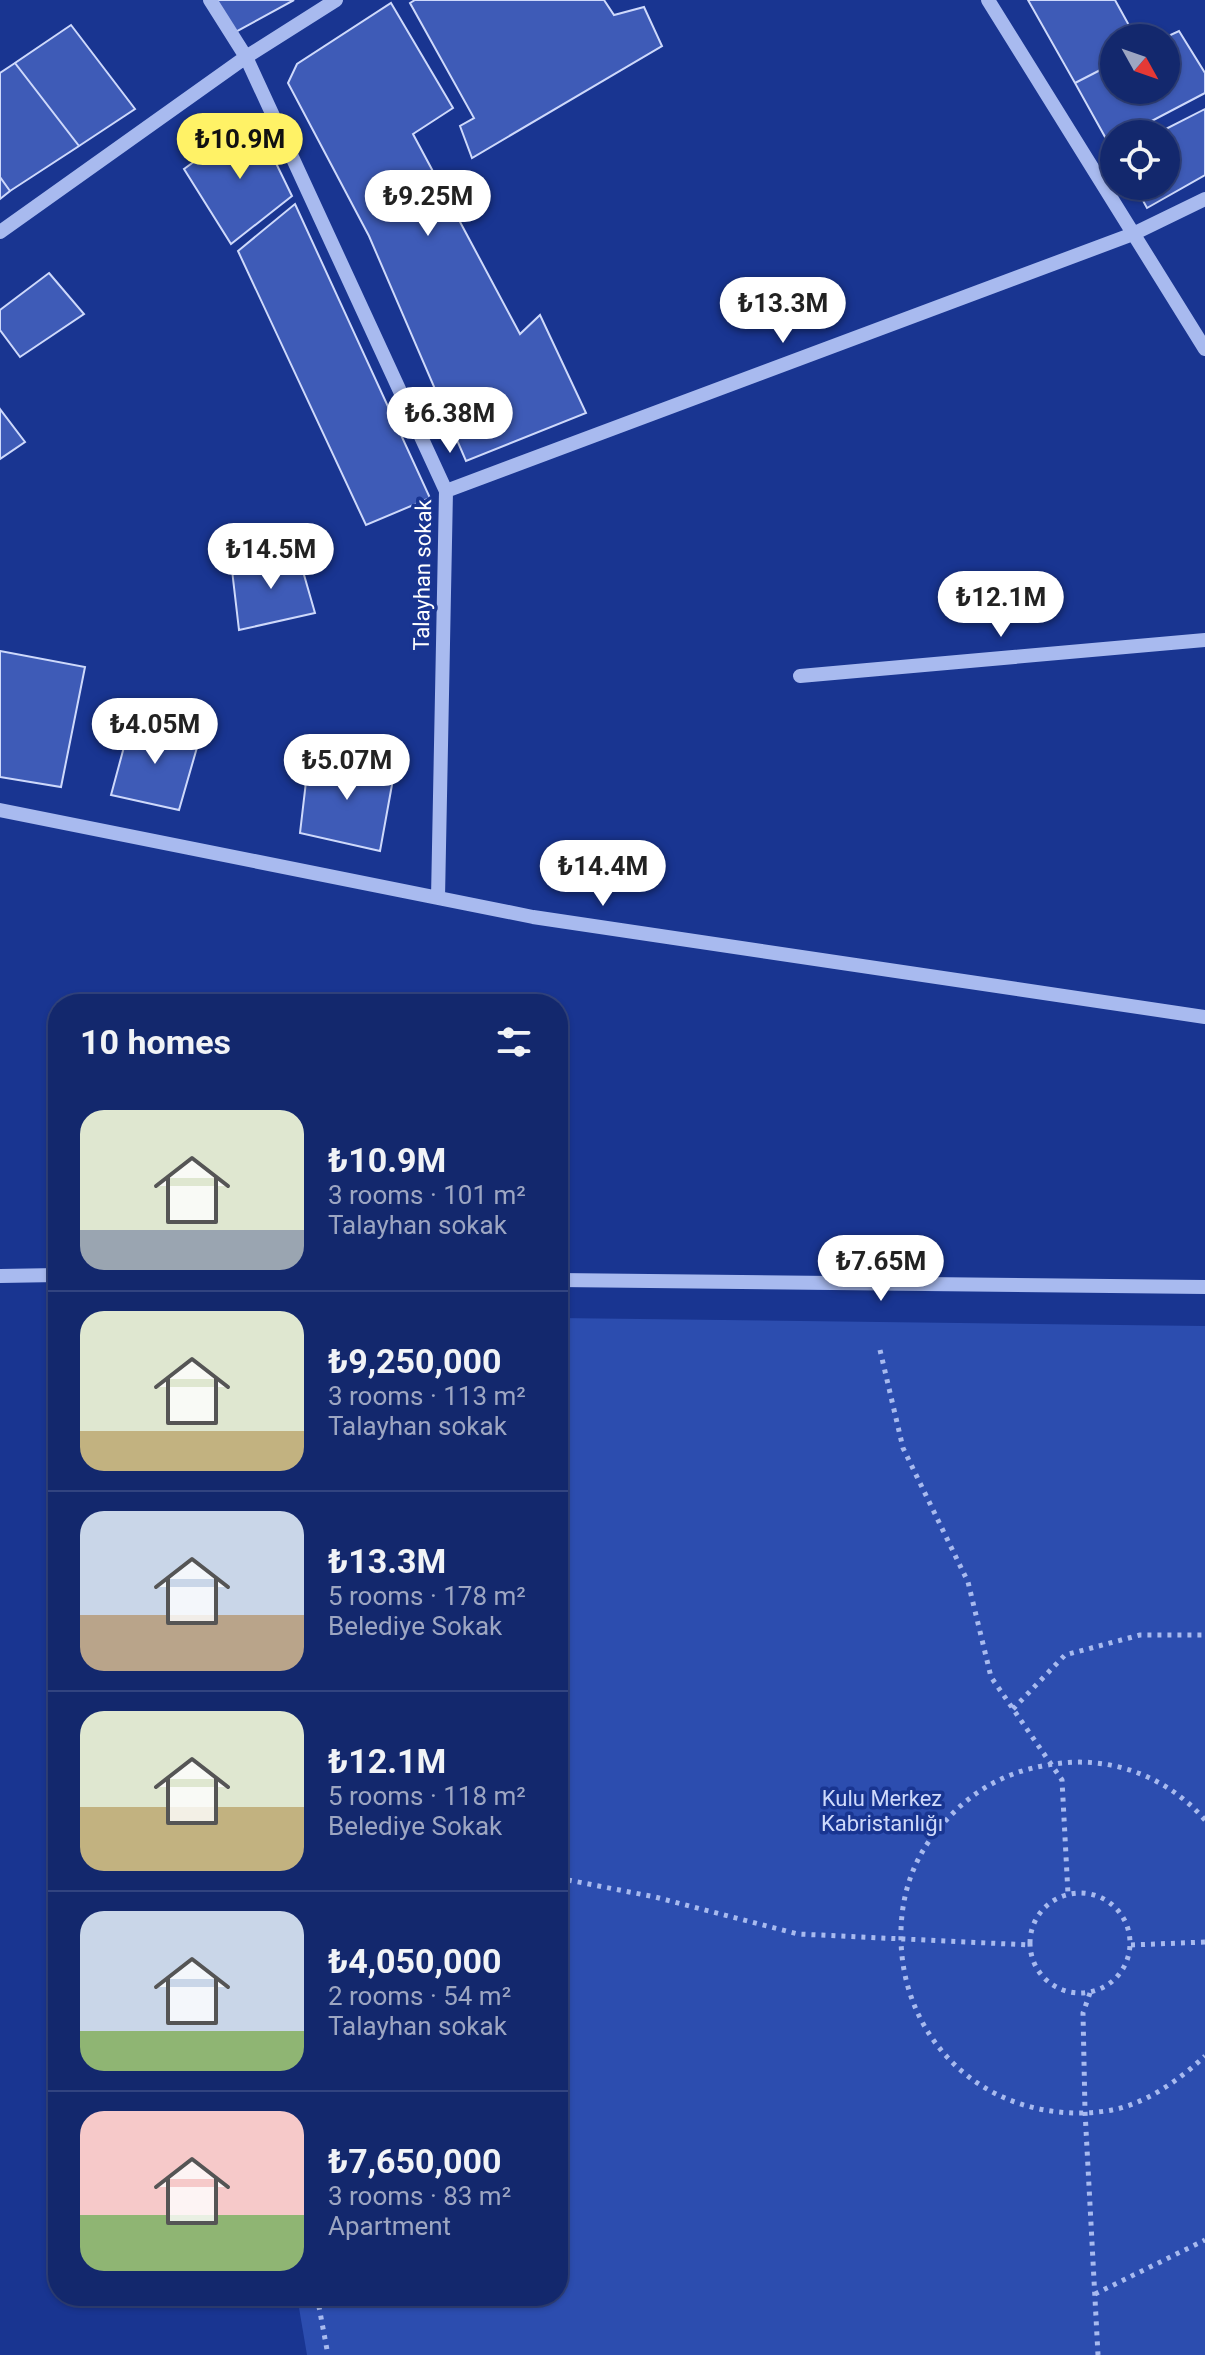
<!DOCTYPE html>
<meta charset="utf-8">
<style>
body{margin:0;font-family:Roboto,sans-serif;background:#1c3072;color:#f1f3f6;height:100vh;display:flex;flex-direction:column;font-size:30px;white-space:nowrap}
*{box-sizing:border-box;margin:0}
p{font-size:26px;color:#9da6c2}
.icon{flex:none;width:44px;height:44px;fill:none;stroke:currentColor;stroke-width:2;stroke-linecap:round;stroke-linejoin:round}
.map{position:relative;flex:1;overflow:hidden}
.sheet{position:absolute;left:48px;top:994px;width:520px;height:1312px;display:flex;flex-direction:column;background:#13286d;border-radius:32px;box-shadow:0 2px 6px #0004,0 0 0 2px #324480}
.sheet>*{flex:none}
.needle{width:52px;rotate:130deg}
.fabs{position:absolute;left:1100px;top:24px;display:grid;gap:16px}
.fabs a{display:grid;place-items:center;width:80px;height:80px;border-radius:50%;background:#13286d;box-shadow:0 2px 6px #0004,0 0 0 2px #324480;font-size:40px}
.price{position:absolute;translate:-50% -68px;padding:0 18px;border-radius:28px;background:#fff;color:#222;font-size:26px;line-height:52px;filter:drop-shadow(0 2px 4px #0008)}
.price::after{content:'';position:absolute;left:50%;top:48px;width:24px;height:18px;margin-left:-12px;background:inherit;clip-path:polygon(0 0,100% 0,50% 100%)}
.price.on{background:#fff266;color:#111}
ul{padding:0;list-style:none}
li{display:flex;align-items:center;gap:24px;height:200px;padding:0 32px}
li+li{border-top:2px solid #324480}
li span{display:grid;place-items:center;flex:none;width:224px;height:160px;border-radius:24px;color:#555}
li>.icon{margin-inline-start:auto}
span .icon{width:96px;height:96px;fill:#fffc;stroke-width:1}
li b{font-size:34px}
h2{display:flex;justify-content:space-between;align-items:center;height:96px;padding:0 32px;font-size:34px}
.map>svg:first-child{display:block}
</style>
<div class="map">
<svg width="1205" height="2355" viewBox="0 0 1205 2355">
<rect width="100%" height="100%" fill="#193591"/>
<path fill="#2c4daf" d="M558 1318 1205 1326V2355H307L297 2296H558Z"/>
<path fill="#3e5bb7" stroke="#ced9fb" stroke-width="2" d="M210 0H294L232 34Z
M415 0H604L614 15 644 7 662 46 472 158 460 126 474 118 410 3Z
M1028 0H1115L1136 38H1114V63L1075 83Z
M391 3 453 108 413 134 520 334 540 315 586 413 466 461 369 236 288 83 297 64Z
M71 25 135 109 79 146 15 63Z
M1179 31 1205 73V93L1127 134H1114V141L1109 144 1075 83 1114 63V90H1166L1164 38Z
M15 63 79 146 10 191 0 177V73Z
M1205 109V175L1147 208 1135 186H1166V134H1156Z
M254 118 292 196 231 244 184 169Z
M0 177 10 191 0 199Z
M295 204 430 498 366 525 238 251Z
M49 273 84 314 20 357 0 330V310Z
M0 409 25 442 0 459Z
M296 547 315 613 239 630 232 570Z
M0 651 85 667 61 787 0 777Z
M131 721 200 737 179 810 111 795Z
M309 756 395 768 380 851 300 833Z"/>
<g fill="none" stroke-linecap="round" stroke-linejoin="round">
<path stroke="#a8baef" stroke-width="5" stroke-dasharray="4 6" stroke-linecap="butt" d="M880 1350 903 1448 968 1582 991 1677 1062 1780 1068 1894
M1013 1709 1065 1655 1140 1635H1205
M1205 1820C1166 1775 1107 1754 1048 1765 1004 1772 970 1792 941 1826 915 1855 902 1891 901 1930 898 2044 992 2127 1106 2111 1143 2106 1178 2081 1205 2056
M558 1878 655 1897 798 1934 1030 1945
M1030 1943a50 50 0 1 1 100 0a50 50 0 1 1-100 0Z
M1131 1945 1205 1942
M1090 1993 1083 2013 1085 2111 1098 2355
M1095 2294 1205 2240
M317 2296 328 2355"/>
<path stroke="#a8baef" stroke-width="14" d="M210 0 246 57 446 491 438 898
M988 0 1205 349
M0 232 246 57 336 0
M446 491 1133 234 1205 199
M800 676 1205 640
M0 810 533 917 1205 1017
M0 1276 58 1275
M558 1280 1205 1287"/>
</g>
<g text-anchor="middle" stroke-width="7" stroke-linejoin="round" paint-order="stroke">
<g font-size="22" fill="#fff" stroke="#193591">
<text transform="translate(422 575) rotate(-89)" y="8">Talayhan sokak</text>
</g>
<g font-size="22" fill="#ced9fb" stroke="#193591">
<text x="882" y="1806">Kulu Merkez<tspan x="882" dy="25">Kabristanlığı</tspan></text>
</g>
</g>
</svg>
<div class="fabs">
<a><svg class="needle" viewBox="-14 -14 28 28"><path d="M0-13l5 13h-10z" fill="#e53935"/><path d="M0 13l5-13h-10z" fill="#9da6c2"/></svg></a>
<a><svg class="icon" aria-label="locate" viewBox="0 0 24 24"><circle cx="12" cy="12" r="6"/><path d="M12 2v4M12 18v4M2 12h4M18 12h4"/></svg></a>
</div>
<b class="price on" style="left:240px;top:181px">₺10.9M</b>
<b class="price" style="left:428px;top:238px">₺9.25M</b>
<b class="price" style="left:783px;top:345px">₺13.3M</b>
<b class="price" style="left:450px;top:455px">₺6.38M</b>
<b class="price" style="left:271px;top:591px">₺14.5M</b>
<b class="price" style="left:1001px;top:639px">₺12.1M</b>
<b class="price" style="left:155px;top:766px">₺4.05M</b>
<b class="price" style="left:347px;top:802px">₺5.07M</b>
<b class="price" style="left:603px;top:908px">₺14.4M</b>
<b class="price" style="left:881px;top:1303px">₺7.65M</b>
<section class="sheet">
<h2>10 homes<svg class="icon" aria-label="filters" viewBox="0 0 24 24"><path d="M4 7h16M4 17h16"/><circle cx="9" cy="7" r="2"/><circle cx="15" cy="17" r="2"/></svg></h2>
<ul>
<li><span style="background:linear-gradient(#dfe7d0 75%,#9aa5b1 0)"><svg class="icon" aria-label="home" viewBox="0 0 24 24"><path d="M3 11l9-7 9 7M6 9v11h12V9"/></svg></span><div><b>₺10.9M</b><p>3 rooms · 101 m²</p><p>Talayhan sokak</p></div></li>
<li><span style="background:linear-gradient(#dfe7d0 75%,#c2b280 0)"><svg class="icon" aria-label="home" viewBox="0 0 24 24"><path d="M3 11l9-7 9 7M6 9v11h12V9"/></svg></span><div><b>₺9,250,000</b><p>3 rooms · 113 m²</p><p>Talayhan sokak</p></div></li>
<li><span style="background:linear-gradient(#c9d6e8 65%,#b9a48a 0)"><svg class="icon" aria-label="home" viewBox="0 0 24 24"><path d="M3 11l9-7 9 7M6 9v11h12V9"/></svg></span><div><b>₺13.3M</b><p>5 rooms · 178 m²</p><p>Belediye Sokak</p></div></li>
<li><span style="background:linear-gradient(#dfe7d0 60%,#c2b280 0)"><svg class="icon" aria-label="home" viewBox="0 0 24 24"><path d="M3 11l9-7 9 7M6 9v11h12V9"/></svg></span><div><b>₺12.1M</b><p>5 rooms · 118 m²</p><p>Belediye Sokak</p></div></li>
<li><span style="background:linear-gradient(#c9d6e8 75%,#8fb573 0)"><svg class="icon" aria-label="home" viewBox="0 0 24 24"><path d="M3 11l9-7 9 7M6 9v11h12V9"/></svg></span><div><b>₺4,050,000</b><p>2 rooms · 54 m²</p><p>Talayhan sokak</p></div></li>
<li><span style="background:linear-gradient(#f6c9c9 65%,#8fb573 0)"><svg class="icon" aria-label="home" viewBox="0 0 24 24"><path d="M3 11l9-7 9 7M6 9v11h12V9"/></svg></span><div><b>₺7,650,000</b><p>3 rooms · 83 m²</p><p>Apartment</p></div></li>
</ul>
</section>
</div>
